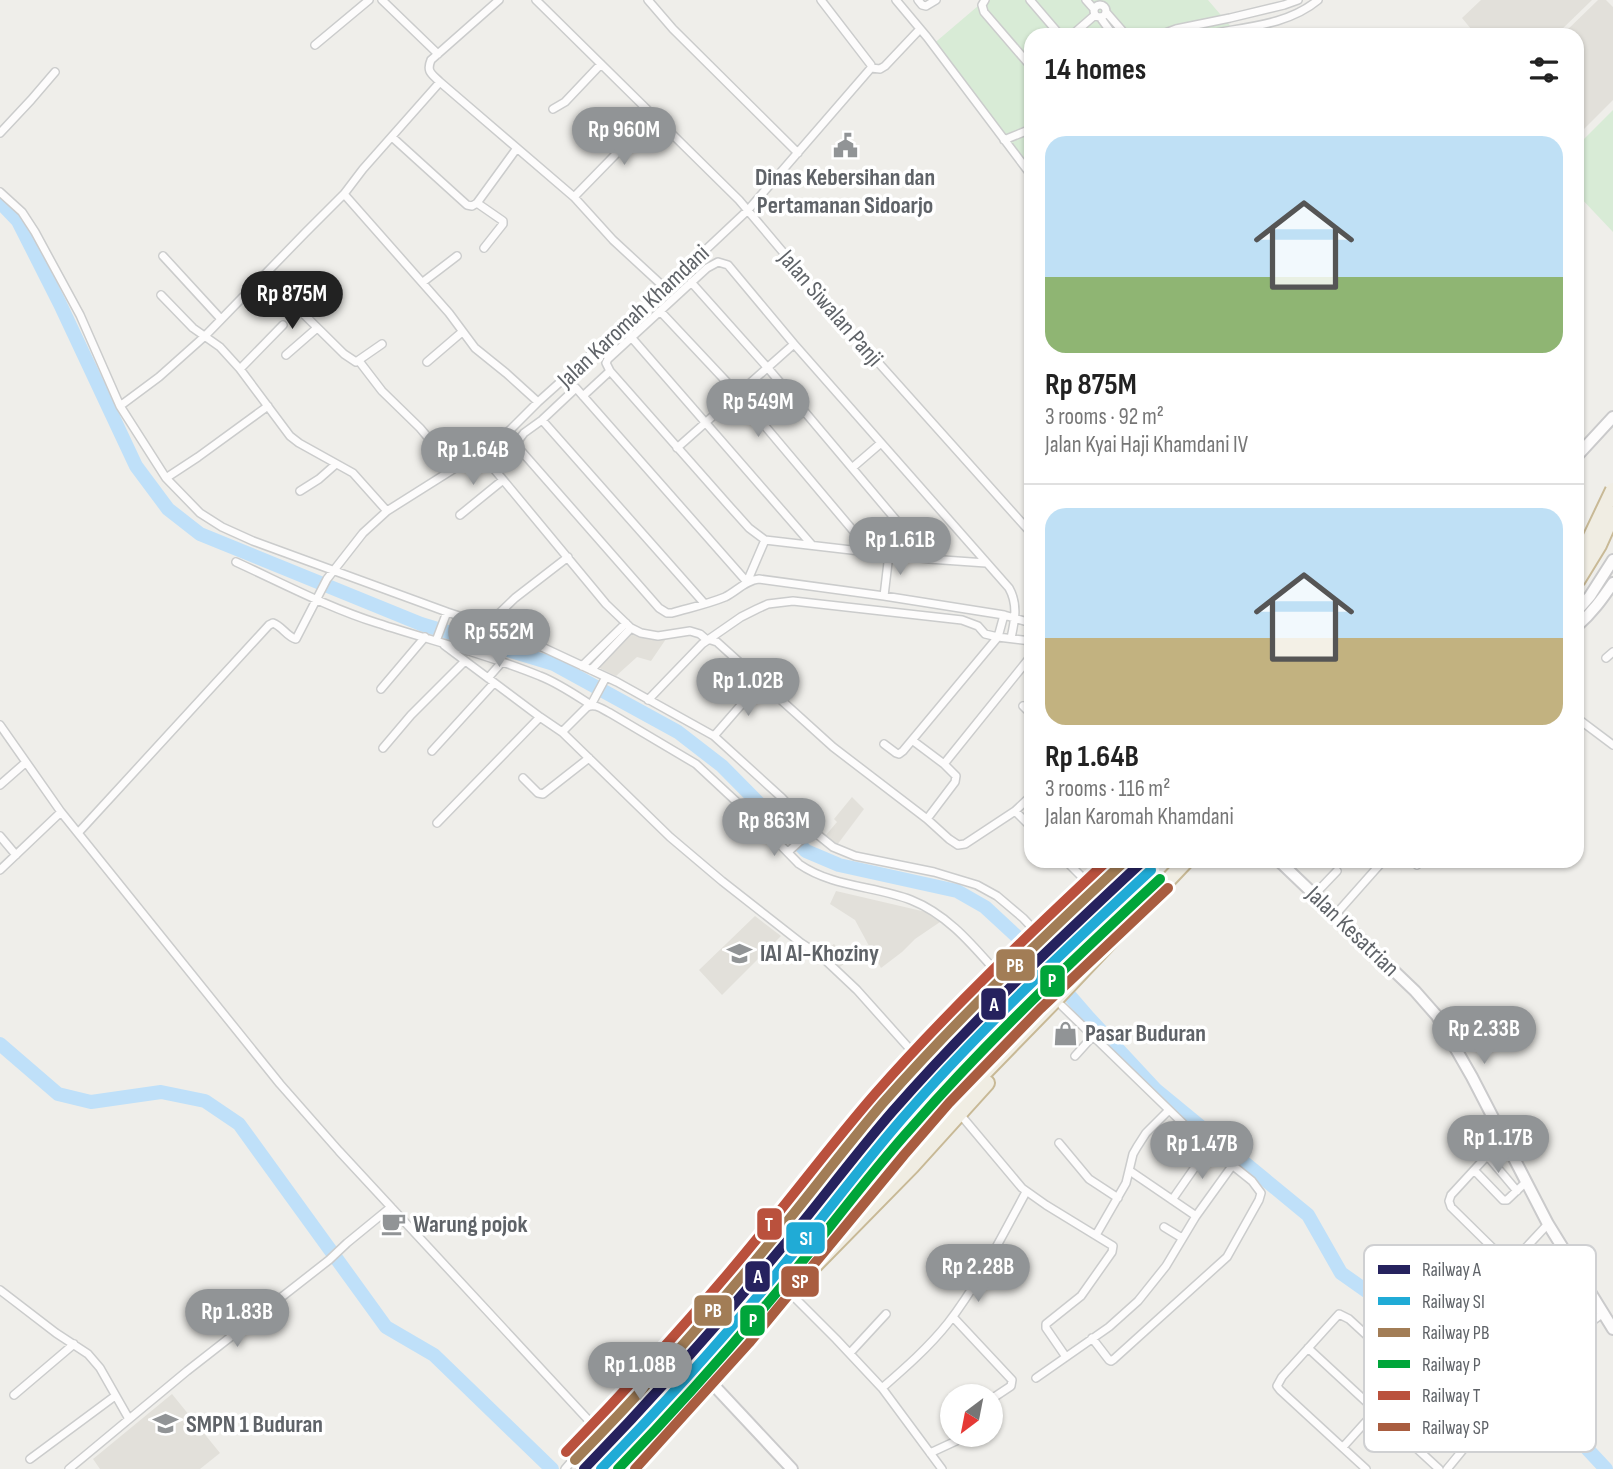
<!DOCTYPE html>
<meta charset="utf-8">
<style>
body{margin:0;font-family:"Sofia Sans Condensed",sans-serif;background:#f6f6f6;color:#222;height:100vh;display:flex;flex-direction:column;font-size:26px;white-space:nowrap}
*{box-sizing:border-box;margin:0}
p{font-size:23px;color:#767676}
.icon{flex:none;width:38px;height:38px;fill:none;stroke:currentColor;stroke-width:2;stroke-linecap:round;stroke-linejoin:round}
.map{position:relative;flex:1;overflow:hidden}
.panel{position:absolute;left:1024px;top:28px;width:560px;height:840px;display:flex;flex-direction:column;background:#fff;border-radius:21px;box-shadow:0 2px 5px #0004}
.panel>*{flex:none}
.needle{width:46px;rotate:212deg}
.tools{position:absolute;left:940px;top:1384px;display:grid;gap:14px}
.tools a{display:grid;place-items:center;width:63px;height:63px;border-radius:50%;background:#fff;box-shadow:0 2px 5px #0004;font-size:35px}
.price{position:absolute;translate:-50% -60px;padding:0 16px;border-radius:24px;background:#919496;color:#fff;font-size:23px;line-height:46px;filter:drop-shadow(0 2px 4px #0008)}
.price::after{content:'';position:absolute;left:50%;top:42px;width:21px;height:16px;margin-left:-10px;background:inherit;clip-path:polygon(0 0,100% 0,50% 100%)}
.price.on{background:#222;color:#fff}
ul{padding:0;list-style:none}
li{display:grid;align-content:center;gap:14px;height:371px;padding:0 21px}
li+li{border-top:2px solid #e0e0e0}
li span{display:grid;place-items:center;height:217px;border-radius:21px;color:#555}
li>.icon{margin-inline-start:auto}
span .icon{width:126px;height:126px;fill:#fffc;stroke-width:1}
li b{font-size:30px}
h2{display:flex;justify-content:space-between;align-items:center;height:84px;padding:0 21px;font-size:30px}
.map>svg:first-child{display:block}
</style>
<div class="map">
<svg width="1613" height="1469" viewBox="0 0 1613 1469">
<rect width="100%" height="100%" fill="#efeeea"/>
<path fill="#e2e0da" d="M1481 0H1592L1556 35H1476L1462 18Z
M1598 0H1606L1613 7V100L1577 136V35H1562Z
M624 627 631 633 642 636 666 639 651 661 637 657 616 676 589 663Z
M852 797 864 809 837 845 826 835 837 822 834 819Z
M836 891 926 912 940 922 915 939 902 952 881 968 855 920 830 904Z
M755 916 781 936 722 995 699 970Z
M834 944 838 949 847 945 854 956 836 970 819 955Z
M172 1394 220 1453 200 1469H100L93 1459Z"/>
<path fill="#d8ebd6" d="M985 0H1208L1238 35H1031V175L931 46Z
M1613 110V232L1577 194V146Z"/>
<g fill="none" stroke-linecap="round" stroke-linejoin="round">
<path stroke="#bfe0f9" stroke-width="14" d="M0 202 18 221 60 304 136 466 168 509 200 534 421 624 554 664 678 732 722 766 806 851 839 865 957 891 985 907 1025 944 1089 1018 1156 1090 1308 1215 1341 1273 1375 1297 1428 1304 1475 1328 1606 1469
M0 1044 58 1094 91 1102 161 1092 205 1101 239 1124 386 1327 434 1355 552 1469"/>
<defs>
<path id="street" d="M382 0 438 54
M499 0 431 60C426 72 432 74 440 82L574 197 613 240 665 288
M536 0 739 200 842 322 1031 533
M648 0 673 29 798 153
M821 0 871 65V68
M896 0 927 37 1031 175
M918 0 922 5 926 6 936 0
M985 0 982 5 984 12 1027 62 1031 65
M1030 0 1060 35
M1086 0 1094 9
M1094 11a6 6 0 1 1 12 0a6 6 0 1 1-12 0Z
M1106 12 1126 35
M1100 17 1113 35
M1072 35 1095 15
M1160 35 1176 29 1230 18 1284 5 1298 0
M1204 35C1243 27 1287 26 1318 0
M315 45 369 0
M871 68 880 69 885 66 920 29
M553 109 565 102 601 64
M0 133 31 100 55 72
M392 137 467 205 472 206 477 203 503 221V224L484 248
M1004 140 1031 129
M0 192 22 212 35 232 80 315 120 406 166 478 200 513 222 527 253 541 447 612 514 634 617 682 714 736 781 797 812 830 833 847 855 856 934 872 977 885 997 896 1023 918 1041 937
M344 194 449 313 475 348 506 373 538 402
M574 197 653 116
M477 203 517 148
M163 256 220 318
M264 275 344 354 356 362 382 344
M423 282 457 256
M691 282 767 367 928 558
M161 295 193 328 220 347 240 369 290 436 299 443 353 473 387 511
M660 311 738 394 872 553
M631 337 812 545
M286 355 317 328
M359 361 382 391 420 428 436 447 452 469
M427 362 462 332
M240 369 283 325
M583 396 610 371
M120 406 159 377 205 336 305 233 344 194 363 169 440 82
M542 420 704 603
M677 448 794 344
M480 452 606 604 631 628 641 633 658 636 690 631 700 634 707 640H711L717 642 833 747 927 819 949 839 958 845 965 844 1015 811 1031 827
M852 468 881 443
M166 478 198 457 268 406
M300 491 319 479 336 464
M460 515 503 480
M765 540 747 582 576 388 542 420 524 433 518 441 519 448 523 453 659 608 667 613H672C689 608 708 604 725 597 737 591 746 580 759 579L884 596 1004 615 1031 623
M236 562C282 583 329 608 377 623 432 641 487 654 540 676 558 683 574 694 591 705L606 677
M986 563 929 559 765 540 749 528 731 508 610 371 606 363 608 359 707 268 718 262 728 265 794 344 1009 588C1018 604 1015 620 1011 638
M884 596 889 554
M487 625 515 598 568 557
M436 641 447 612
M444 645 540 717
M1606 658 1613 652
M582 666 626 623
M591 670 631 628
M488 678 502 662
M381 689 425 637
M648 700 702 644 741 617 757 609 768 604 793 601 962 620 978 626 985 634 998 637 1031 641
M1023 706 1031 714
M1577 718 1613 745
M0 725 61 812 280 1084 339 1151 618 1452
M562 732 587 707C595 703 602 709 610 713L696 764 755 819 799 864C832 887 875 886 911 900 949 915 974 947 1000 976
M714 736 761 682
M912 740 944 764 956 776 955 782 927 819
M884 744 896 753 899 754 903 751 998 637 1004 615
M383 748 411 715 465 661
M432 751 494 683
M944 764 1031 656
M523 778 538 793 543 794 589 758
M0 785 25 763
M1015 811 1031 796
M437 823 540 717 562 732 670 837 722 881 801 943 821 956 857 990 917 1057 1088 890 1089 887 1088 883 1066 861
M78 833 269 625 273 623C282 626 287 637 296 639L327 579 363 533 387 511 490 446 510 430 538 402 665 288 748 210 871 68
M0 836 16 855
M788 852 812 830
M1417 865 1419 861
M0 870 61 812
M1089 891 1122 861
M1315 894 1337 871
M1336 914 1383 861
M1016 961 1053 1001
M1062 1006 1196 1136 1252 1181 1261 1193 1259 1200 1227 1257 1114 1359 1111 1361 1109 1360 1092 1338
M1075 1056 1093 1036
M959 1113 1022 1188 1046 1205 1113 1246 1112 1252 1081 1296 1046 1324V1328L1066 1357
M1059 1143 1089 1179 1118 1198
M1130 1171 1196 1216
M1475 1171 1503 1200H1507L1526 1182
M1517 1191 1490 1159 1486 1157 1451 1195 1449 1201 1451 1207 1510 1265 1583 1328 1570 1344
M1172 1200 1209 1147
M1164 1227 1182 1238
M1096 1235 1126 1183 1133 1154 1137 1147 1146 1133 1169 1110
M0 1290 56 1333 88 1354 100 1368 129 1419
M789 1292 836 1339 882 1388 942 1469
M953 1317 1012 1380 1011 1386 990 1400
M1583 1328 1602 1314
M1444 1335C1461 1350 1526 1396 1504 1421 1497 1429 1485 1430 1476 1437 1466 1444 1456 1459 1447 1469
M1308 1348 1439 1469
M850 1353 886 1314
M1036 1378 1109 1327 1138 1301 1166 1266 1196 1216 1232 1166
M882 1388C905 1368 929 1347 948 1323 979 1283 1002 1236 1026 1192
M14 1395 74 1344
M1343 1447 1444 1335 1548 1224
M930 1453 969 1435
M30 1459 115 1396
M69 1469 187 1371 329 1260 347 1243 391 1207
M565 1469 917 1057
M1366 1469 1280 1390 1277 1386 1282 1377 1339 1314 1349 1319 1474 1434 1476 1437"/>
<path id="secondary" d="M1577 456 1613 417
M1577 611 1590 596 1613 560
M1577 626C1592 613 1602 599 1613 583
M1279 861 1415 991 1437 1016 1472 1077 1548 1224 1613 1329
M706 1377 792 1469"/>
<path id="highway" d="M708 1374 912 1166 987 1083
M602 1469 920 1141 947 1111 1055 1000 1186 861"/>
</defs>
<use href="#street" stroke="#cbcccc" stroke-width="10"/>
<use href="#secondary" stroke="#cacacb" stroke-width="14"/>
<use href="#highway" stroke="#c8b996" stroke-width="18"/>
<use href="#street" stroke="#fdfcfc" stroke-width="7"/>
<use href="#secondary" stroke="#fdfcfc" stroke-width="10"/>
<use href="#highway" stroke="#f0ede3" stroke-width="14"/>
<defs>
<path id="highway-bridge" d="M1577 562 1584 551 1613 490
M1577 581 1599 545 1613 514"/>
</defs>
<use href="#highway-bridge" stroke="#c8b996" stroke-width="18" stroke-linecap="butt"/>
<use href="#highway-bridge" stroke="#f0ede3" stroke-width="14"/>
<defs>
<path id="rail-1" d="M584 1469C652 1399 716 1327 778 1252 817 1206 853 1157 892 1112 970 1023 1056 942 1143 861"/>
<path id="rail-2" d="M601 1469C667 1401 731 1330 791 1256 828 1211 863 1164 901 1120 978 1031 1065 950 1151 870"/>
<path id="rail-3" d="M575 1460C643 1391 707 1319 769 1244 807 1198 843 1150 882 1104 958 1018 1041 939 1125 861"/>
<path id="rail-4" d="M618 1469C682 1403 743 1334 801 1263 838 1217 873 1170 912 1127 989 1039 1074 959 1160 879"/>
<path id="rail-5" d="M566 1452C634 1382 699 1310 761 1234 799 1188 835 1140 875 1094 947 1012 1027 936 1107 861"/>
<path id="rail-6" d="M635 1469 749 1343 904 1155 949 1103 1040 1009 1168 888"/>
</defs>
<use href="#rail-1" stroke="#fff" stroke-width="16"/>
<use href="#rail-2" stroke="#fff" stroke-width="16"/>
<use href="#rail-3" stroke="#fff" stroke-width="16"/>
<use href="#rail-4" stroke="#fff" stroke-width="16"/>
<use href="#rail-5" stroke="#fff" stroke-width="16"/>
<use href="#rail-6" stroke="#fff" stroke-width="16"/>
<use href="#rail-1" stroke="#26225e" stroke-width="10"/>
<use href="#rail-2" stroke="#20abd6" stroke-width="10"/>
<use href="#rail-3" stroke="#a27d56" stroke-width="10"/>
<use href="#rail-4" stroke="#00a53a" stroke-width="10"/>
<use href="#rail-5" stroke="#ba513d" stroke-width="10"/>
<use href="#rail-6" stroke="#a95d40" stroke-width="10"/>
</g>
<defs>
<symbol id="civic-bare" viewBox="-9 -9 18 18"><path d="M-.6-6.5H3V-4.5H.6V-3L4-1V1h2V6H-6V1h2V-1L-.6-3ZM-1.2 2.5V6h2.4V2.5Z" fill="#919496" stroke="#fff" stroke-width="2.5" paint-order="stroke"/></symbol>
<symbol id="university-bare" viewBox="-9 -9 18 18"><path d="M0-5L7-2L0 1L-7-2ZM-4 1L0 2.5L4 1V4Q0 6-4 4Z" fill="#919496" stroke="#fff" stroke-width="2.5" paint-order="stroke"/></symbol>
<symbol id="shop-bare" viewBox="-9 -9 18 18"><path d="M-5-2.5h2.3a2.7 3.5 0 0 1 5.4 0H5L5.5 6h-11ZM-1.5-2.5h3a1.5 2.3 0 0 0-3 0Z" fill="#919496" stroke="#fff" stroke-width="2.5" paint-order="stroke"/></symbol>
<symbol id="cafe-bare" viewBox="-9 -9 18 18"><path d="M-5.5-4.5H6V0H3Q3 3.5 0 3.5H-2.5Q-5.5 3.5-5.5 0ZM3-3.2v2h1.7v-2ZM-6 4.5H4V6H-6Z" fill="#919496" stroke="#fff" stroke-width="2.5" paint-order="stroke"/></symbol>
<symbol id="school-bare" viewBox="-9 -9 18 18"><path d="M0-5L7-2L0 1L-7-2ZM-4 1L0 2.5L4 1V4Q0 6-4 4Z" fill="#919496" stroke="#fff" stroke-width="2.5" paint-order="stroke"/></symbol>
</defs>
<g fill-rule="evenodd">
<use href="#civic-bare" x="828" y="128" width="35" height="35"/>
<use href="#university-bare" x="722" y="936" width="35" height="35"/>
<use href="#shop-bare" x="1048" y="1016" width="35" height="35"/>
<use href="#cafe-bare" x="376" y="1206" width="35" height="35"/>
<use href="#school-bare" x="148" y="1406" width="35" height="35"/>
</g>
<g text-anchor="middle" stroke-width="7" stroke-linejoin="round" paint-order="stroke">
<g font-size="24" font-weight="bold" fill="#5f6368" stroke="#fff" text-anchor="start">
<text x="845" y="185" text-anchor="middle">Dinas Kebersihan dan<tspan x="845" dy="28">Pertamanan Sidoarjo</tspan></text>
<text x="760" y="961">IAI Al-Khoziny</text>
<text x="1085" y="1041">Pasar Buduran</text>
<text x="413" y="1232">Warung pojok</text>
<text x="186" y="1432">SMPN 1 Buduran</text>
</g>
<g font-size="24" fill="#5f6368" stroke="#fff">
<text transform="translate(831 308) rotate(49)" y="8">Jalan Siwalan Panji</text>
<text transform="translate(633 316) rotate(-43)" y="8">Jalan Karomah Khamdani</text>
<text transform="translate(1353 931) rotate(44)" y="8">Jalan Kesatrian</text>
</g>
</g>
<rect x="1364" y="1245" width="232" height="207" rx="10" fill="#fff" stroke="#cfd0d2" stroke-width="2"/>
<rect x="1378" y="1265" width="32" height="9" fill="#26225e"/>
<rect x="1378" y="1297" width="32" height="8" fill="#20abd6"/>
<rect x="1378" y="1328" width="32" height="9" fill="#a27d56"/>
<rect x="1378" y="1360" width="32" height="8" fill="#00a53a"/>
<rect x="1378" y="1391" width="32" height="9" fill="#ba513d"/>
<rect x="1378" y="1423" width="32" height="8" fill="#a95d40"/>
<g font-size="19" fill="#5f6368">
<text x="1422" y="1276">Railway A</text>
<text x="1422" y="1308">Railway SI</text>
<text x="1422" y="1339">Railway PB</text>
<text x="1422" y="1371">Railway P</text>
<text x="1422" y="1402">Railway T</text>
<text x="1422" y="1434">Railway SP</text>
</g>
<g stroke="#fff" stroke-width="2.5">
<rect x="995" y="948" width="41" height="34" rx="7" fill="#a27d56"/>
<rect x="1039" y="964" width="27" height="34" rx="7" fill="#00a53a"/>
<rect x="980" y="987" width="27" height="34" rx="7" fill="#26225e"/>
<rect x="756" y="1207" width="27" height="34" rx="7" fill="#ba513d"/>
<rect x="785" y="1221" width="41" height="34" rx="7" fill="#20abd6"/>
<rect x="744" y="1260" width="27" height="33" rx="7" fill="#26225e"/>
<rect x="780" y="1265" width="40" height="33" rx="7" fill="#a95d40"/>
<rect x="693" y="1294" width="40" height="33" rx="7" fill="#a27d56"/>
<rect x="739" y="1304" width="27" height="33" rx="7" fill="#00a53a"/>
</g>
<g font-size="19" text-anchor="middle" font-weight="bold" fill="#fff">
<text x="1015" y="972">PB</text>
<text x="1052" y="987">P</text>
<text x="994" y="1011">A</text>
<text x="769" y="1231">T</text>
<text x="806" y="1245">SI</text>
<text x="758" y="1283">A</text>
<text x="800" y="1288">SP</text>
<text x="713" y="1317">PB</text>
<text x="753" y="1327">P</text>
</g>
</svg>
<div class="tools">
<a><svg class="needle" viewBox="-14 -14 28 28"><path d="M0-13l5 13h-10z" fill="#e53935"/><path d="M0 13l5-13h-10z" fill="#767676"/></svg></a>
</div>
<b class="price" style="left:624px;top:167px">Rp 960M</b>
<b class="price on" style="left:292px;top:331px">Rp 875M</b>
<b class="price" style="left:758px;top:439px">Rp 549M</b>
<b class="price" style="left:473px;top:487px">Rp 1.64B</b>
<b class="price" style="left:900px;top:577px">Rp 1.61B</b>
<b class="price" style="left:499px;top:669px">Rp 552M</b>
<b class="price" style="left:748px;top:718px">Rp 1.02B</b>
<b class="price" style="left:774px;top:858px">Rp 863M</b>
<b class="price" style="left:1484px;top:1066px">Rp 2.33B</b>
<b class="price" style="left:1498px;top:1175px">Rp 1.17B</b>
<b class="price" style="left:1202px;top:1181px">Rp 1.47B</b>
<b class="price" style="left:978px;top:1304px">Rp 2.28B</b>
<b class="price" style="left:237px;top:1349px">Rp 1.83B</b>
<b class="price" style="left:640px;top:1402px">Rp 1.08B</b>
<section class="panel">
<h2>14 homes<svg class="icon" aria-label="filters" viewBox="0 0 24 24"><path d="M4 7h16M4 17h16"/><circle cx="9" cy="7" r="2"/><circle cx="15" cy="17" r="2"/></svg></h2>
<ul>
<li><span style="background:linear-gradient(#bfe0f5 65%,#8fb573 0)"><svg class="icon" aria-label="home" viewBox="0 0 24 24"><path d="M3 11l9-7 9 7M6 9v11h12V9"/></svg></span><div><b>Rp 875M</b><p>3 rooms · 92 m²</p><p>Jalan Kyai Haji Khamdani IV</p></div></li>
<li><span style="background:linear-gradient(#bfe0f5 60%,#c2b280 0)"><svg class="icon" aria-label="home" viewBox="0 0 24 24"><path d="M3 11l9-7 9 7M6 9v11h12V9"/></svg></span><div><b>Rp 1.64B</b><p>3 rooms · 116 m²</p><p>Jalan Karomah Khamdani</p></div></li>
</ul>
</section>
</div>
